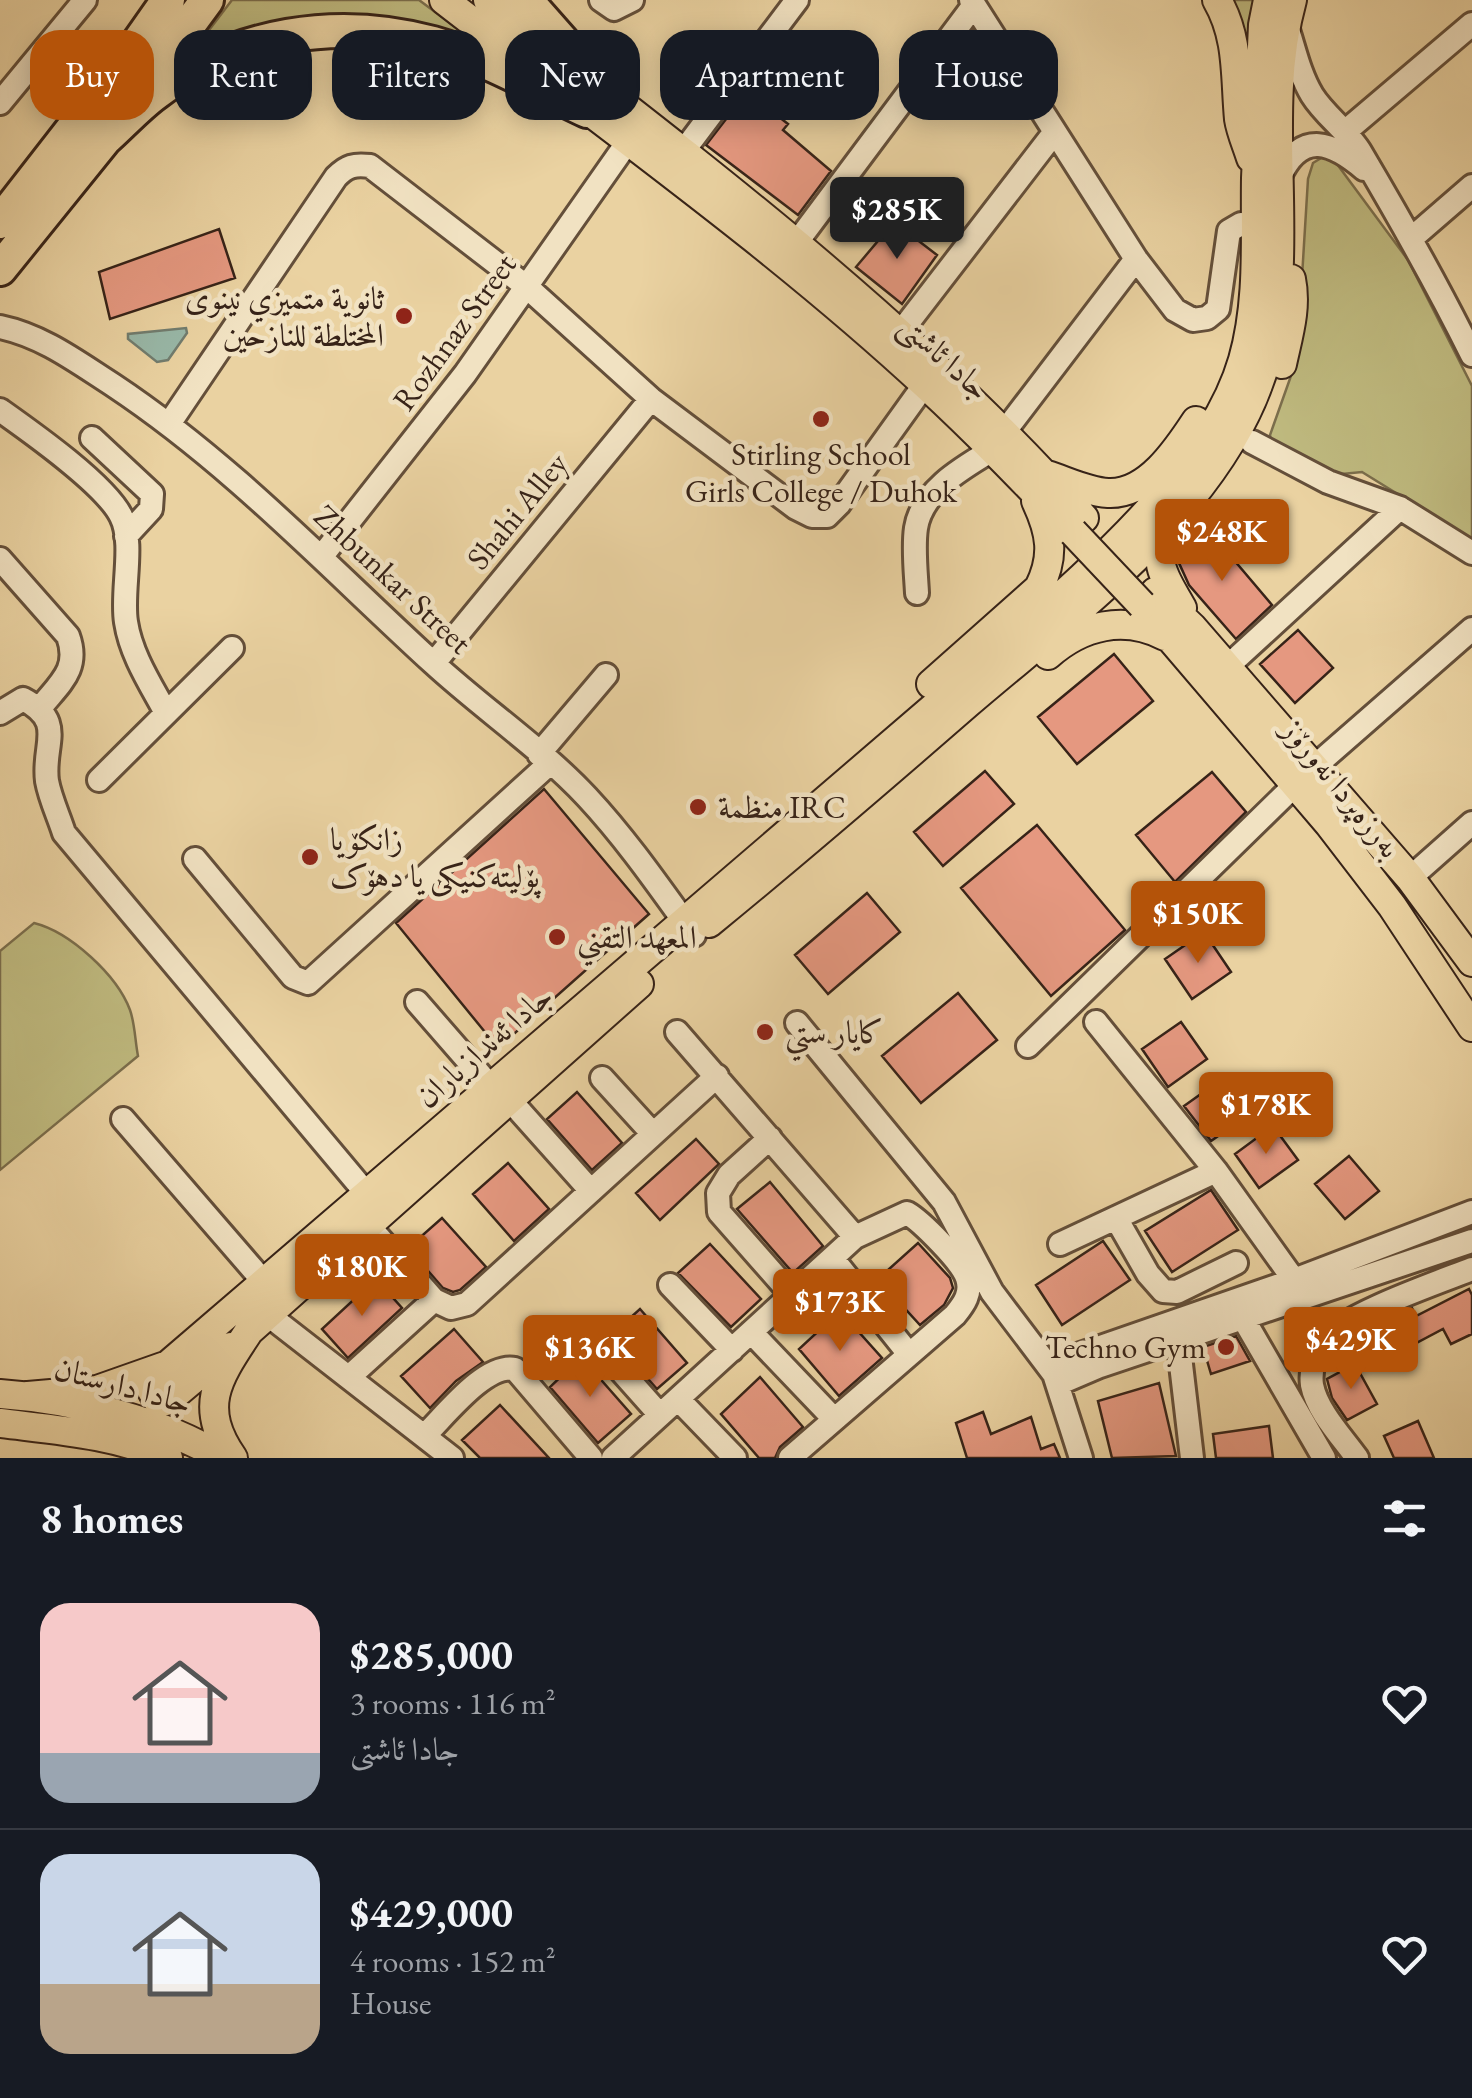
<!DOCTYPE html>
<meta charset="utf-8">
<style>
body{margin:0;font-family:"EB Garamond",Amiri,serif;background:#242831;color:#f1f3f6;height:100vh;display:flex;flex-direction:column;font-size:38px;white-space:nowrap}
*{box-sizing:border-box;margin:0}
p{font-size:32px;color:#9ea1a6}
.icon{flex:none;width:55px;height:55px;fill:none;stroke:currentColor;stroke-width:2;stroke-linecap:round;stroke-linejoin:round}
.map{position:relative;height:1458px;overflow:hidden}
.side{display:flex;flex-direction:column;background:#171b24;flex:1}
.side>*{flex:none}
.banner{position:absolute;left:30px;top:30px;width:1412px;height:90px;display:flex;gap:20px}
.price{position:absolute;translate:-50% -85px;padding:0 22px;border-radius:10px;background:#b45309;color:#fff;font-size:32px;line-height:65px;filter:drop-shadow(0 2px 5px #0008)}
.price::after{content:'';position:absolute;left:50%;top:60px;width:30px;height:22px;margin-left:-15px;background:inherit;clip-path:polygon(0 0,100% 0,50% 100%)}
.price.selected{background:#222;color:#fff}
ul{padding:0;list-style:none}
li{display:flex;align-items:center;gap:30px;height:250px;padding:0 40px}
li+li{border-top:2px solid #363941}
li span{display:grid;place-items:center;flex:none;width:280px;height:200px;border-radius:30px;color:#555}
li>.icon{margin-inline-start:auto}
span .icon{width:120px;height:120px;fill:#fffc;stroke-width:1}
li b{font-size:42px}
h2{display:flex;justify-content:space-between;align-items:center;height:120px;padding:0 40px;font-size:42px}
.pill{padding:0 35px;border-radius:30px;background:#171b24;box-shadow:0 5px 25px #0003;font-size:35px;line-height:90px}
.pill.selected{background:#b45309;color:#fff}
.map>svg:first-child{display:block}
</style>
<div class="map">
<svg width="1472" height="1458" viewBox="0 0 1472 1458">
<rect width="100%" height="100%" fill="#ead2a1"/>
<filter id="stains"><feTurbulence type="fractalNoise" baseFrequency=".002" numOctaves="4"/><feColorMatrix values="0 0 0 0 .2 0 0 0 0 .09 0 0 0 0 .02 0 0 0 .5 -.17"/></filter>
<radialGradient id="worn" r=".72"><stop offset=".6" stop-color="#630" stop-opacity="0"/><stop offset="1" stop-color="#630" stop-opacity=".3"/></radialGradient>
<path fill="#bfba7f" stroke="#7b6e4c" stroke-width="2.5" d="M232 0H419L478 44 419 23 312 20 234 33 183 64Z
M1227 0H1259L1247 126Z
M1326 155 1334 160 1408 260 1472 386V540L1362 472 1321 476 1272 447 1270 435 1297 359 1308 179 1313 163Z
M34 923C70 932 117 975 130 1010 135 1024 135 1041 138 1056L0 1170V951Z"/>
<path fill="#98b7a7" stroke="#717c6e" stroke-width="2.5" d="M186 328 187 333 168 360 157 362 128 339V334Z"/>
<path fill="#e59880" stroke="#372318" stroke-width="2.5" d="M747 92 788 124 783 130 831 171 798 215 706 145Z
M894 222 937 255 902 304 856 267Z
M219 229 235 278 110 319 99 272Z
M1206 527 1272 605 1236 639 1189 585 1179 563 1182 549Z
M1298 630 1333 668 1295 703 1260 664Z
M1114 654 1153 701 1077 764 1038 717Z
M985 771 1014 804 943 866 914 832Z
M1212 772 1246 812 1175 882 1136 835Z
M544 789 649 914 498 1048 396 923Z
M1037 825 1125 930 1051 996 961 888Z
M867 893 900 932 828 994 795 955Z
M1204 932 1231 972 1192 999 1165 959Z
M958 993 997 1040 921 1103 882 1056Z
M1181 1022 1207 1059 1168 1087 1142 1049Z
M1222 1079 1248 1115 1211 1141 1184 1106Z
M577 1092 622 1143 592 1170 547 1119Z
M1273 1126 1298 1160 1259 1188 1235 1154Z
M696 1139 719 1164 660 1220 636 1193Z
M1349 1156 1379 1191 1345 1219 1315 1184Z
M508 1163 549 1209 514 1241 473 1194Z
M770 1182 823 1246 793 1273 737 1209Z
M1211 1190 1238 1230 1172 1272 1145 1231Z
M442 1218 486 1267 460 1290 453 1292 443 1288 408 1248Z
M1103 1241 1130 1280 1062 1325 1036 1285Z
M918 1243 950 1278 953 1288 944 1305 920 1325 878 1279Z
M710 1244 761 1299 731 1327 678 1273Z
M376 1279 402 1308 348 1358 322 1329Z
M1469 1289 1472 1295V1334L1451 1344 1443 1329 1388 1358 1371 1326 1412 1308 1416 1316Z
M640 1309 687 1363 657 1389 610 1336Z
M840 1311 882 1358 839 1396 799 1349Z
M454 1329 483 1362 456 1381 430 1408 401 1376Z
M1236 1336 1250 1361 1211 1374 1203 1347Z
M581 1357 631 1414 598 1443 550 1387Z
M1355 1364 1377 1404 1347 1420 1332 1398 1327 1379Z
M760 1377 803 1427 780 1447 775 1458H759L721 1414Z
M1159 1383 1176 1456 1112 1458 1098 1401Z
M500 1405 549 1458H480L462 1440Z
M983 1412 991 1434 1031 1417 1041 1449 1054 1444 1060 1458H967L956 1423Z
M1418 1421 1434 1458H1394L1384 1436Z
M1269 1426 1273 1458H1216L1213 1434Z"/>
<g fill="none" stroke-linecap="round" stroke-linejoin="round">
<defs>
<path id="minor" d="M601 0 614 9 632 0
M971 0 1136 259 1175 310 1193 320 1207 318 1218 309 1229 231 1241 224
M1288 30C1295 52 1300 75 1312 95 1325 116 1348 131 1361 153 1400 219 1438 286 1472 355
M0 103 85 0
M1346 131 1472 24
M682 153 797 0
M1280 176C1302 129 1333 143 1364 169
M1412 238 1472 186
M797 242 974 5
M0 327C43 336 77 362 113 385 232 464 328 567 433 663 483 709 541 748 587 797 627 840 660 888 694 935
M900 333 1054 133
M0 410C31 432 105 484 121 516 135 543 121 591 126 622 131 655 151 685 166 713
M169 424 336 177C347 166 354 164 370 166L527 287 651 399 796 508 812 516H827L839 504 925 384
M1005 431 1136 259
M92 438 152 494 151 509 126 536
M1252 442 1328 482 1400 508 1472 553
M322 556 465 374 629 140
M0 559 68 636C80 669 60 683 40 708
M917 593C916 573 913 548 916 528 922 490 964 467 994 449
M434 663 651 399
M1227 667 1400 508
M0 713 23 699C67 722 42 744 47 781 50 798 59 817 64 833L366 1193
M539 754 606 675
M1314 767 1472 629
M99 780 232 648
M195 859 293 977 308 983 550 763
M1410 878 1472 823
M417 1002 491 1087
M1096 1022 1216 1171 1294 1280
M797 1023 944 1202 992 1292 1054 1374 1081 1458
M1028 1046 1296 784
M602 1078 653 1134
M509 1099 591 1191
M123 1119 264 1282
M770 1138 729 1175 718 1193 719 1212 792 1295
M1116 1218 1148 1274 1163 1291 1177 1292 1236 1263
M367 1224 434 1300 451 1308 467 1304 717 1076
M1060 1244 1216 1171
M833 1259 908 1353
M670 1285 732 1350
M267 1314 452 1458
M1243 1318 1324 1458
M751 1332 834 1419
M1178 1339 1192 1458
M596 1343 660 1415
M1049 1365 1294 1280 1472 1212
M349 1377 434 1300
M1058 1384 1100 1366 1472 1241
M678 1399 735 1458
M424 1436C445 1416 485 1363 515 1369L591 1458
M613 1458 855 1237 677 1032
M790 1458 955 1315C964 1304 972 1293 967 1278 962 1262 921 1221 907 1213L855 1237
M1357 1458C1342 1437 1317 1411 1312 1385 1310 1370 1315 1351 1324 1340 1343 1315 1439 1282 1472 1269"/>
<path id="major" d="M444 0C606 126 776 246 927 386 978 433 1025 482 1073 532
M488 0C696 162 908 320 1084 518
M1217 0C1239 38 1235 76 1239 119 1241 132 1247 145 1251 158
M1282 364C1288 336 1297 308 1291 279
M1047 475C1066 481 1088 492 1108 493 1147 495 1177 450 1196 421
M1177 528C1146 557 1165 577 1182 608
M1155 592 1192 627 1410 878 1472 962
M1142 605 1329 824 1392 906 1472 1027
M1048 655C1082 625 1124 615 1165 636
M931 684 1039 588C1055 556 1051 533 1036 501
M709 923C797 851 883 777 968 703 1076 610 1227 504 1266 360 1297 241 1260 115 1292 0
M168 1365 153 1379 150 1387 156 1398 167 1401 231 1347
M0 1394C71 1399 162 1420 222 1458
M28 1396 97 1390 168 1365 996 654C1082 578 1211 471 1243 360 1260 300 1255 239 1256 178 1258 127 1261 76 1263 25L1268 0
M0 1423C56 1430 116 1434 168 1458
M233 1458C197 1406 218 1378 249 1331L639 984"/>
<path id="highway" d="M526 0 609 94
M105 139C122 124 138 106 156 93 235 33 337 17 433 43 486 58 537 88 587 111
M0 222 126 60 168 0
M0 269 105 139 207 0"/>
</defs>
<use href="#minor" stroke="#644f3a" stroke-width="28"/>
<use href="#major" stroke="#372318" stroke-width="32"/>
<use href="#highway" stroke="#372318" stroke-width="38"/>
<use href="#minor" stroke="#f1e2c2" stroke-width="22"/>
<use href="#major" stroke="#ead2a1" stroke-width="28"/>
<use href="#highway" stroke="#ead2a1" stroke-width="32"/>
<defs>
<path id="major-bridge" d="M1073 532 1142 605"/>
</defs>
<use href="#major-bridge" stroke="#372318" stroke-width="32" stroke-linecap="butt"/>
<use href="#major-bridge" stroke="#ead2a1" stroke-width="28"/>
</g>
<g fill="#8f2418" stroke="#f1e2c2" stroke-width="4">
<circle cx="404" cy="316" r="10"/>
<circle cx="821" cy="419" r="10"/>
<circle cx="698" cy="807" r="10"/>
<circle cx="310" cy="857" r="10"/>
<circle cx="557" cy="937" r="10"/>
<circle cx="765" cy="1032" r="10"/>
<circle cx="1226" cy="1347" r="10"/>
</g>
<g text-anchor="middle" stroke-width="9" stroke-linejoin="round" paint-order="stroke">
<g font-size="32" fill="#372318" stroke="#f1e2c2" text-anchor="start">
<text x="384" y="309" text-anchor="end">ثانوية متميزي نينوى<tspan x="384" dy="37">المختلطة للنازحين</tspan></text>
<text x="821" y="465" text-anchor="middle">Stirling School<tspan x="821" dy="37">Girls College / Duhok</tspan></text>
<text x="718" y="818">منظمة IRC</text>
<text x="330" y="850">زانکۆیا<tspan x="330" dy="37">پۆلیتەکنیکی یا دهۆک</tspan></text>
<text x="577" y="948">المعهد التقني</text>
<text x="785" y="1043">كايار ستي</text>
<text x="1206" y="1358" text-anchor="end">Techno Gym</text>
</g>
<g font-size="32" fill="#372318" stroke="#f1e2c2">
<text transform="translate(454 332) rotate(-54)" y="11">Rozhnaz Street</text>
<text transform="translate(945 357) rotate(42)" y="11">جادا ئاشتی</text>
<text transform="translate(517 511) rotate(-51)" y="11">Shahi Alley</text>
<text transform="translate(393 579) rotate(43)" y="11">Zhbunkar Street</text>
<text transform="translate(1342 788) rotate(51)" y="11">بەرزەپردا نەورۆز</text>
<text transform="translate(484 1046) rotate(-41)" y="11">جادا ئەندازیاران</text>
<text transform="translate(123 1385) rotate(15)" y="11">جادا دارستان</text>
</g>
</g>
<rect width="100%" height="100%" filter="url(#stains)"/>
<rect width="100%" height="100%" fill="url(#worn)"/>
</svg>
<b class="price selected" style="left:897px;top:262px">$285K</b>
<b class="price" style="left:1222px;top:584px">$248K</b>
<b class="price" style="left:1198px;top:966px">$150K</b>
<b class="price" style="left:1266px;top:1157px">$178K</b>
<b class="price" style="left:362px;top:1319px">$180K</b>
<b class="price" style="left:840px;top:1354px">$173K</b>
<b class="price" style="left:1351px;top:1392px">$429K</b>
<b class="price" style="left:590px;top:1400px">$136K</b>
<div class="banner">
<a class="pill selected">Buy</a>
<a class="pill">Rent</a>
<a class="pill">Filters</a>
<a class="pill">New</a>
<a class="pill">Apartment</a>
<a class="pill">House</a>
</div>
</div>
<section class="side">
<h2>8 homes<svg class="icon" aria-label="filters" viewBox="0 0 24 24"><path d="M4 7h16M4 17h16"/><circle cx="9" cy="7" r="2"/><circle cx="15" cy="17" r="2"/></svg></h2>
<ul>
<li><span style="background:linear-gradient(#f6c9c9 75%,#9aa5b1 0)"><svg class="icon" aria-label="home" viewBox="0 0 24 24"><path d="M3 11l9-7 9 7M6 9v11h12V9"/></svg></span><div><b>$285,000</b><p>3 rooms · 116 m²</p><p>جادا ئاشتی</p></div><svg class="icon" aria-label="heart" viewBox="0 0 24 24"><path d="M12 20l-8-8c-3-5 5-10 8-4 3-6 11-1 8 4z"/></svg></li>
<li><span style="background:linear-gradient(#c9d6e8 65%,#b9a48a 0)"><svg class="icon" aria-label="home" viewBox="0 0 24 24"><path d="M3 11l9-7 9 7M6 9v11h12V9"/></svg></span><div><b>$429,000</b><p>4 rooms · 152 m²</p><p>House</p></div><svg class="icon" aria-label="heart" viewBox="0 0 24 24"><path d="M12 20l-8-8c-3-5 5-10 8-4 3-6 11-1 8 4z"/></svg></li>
</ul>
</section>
